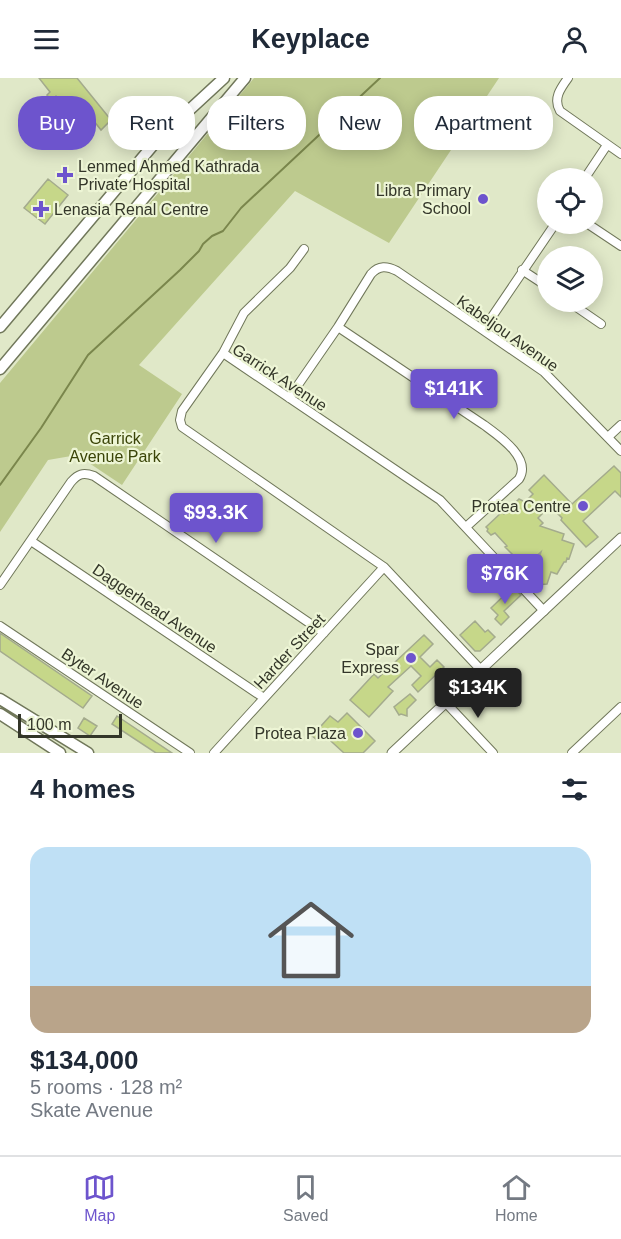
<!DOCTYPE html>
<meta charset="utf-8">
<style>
body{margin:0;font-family:Arial,sans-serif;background:#f2f2f3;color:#1f2937;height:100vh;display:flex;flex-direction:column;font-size:22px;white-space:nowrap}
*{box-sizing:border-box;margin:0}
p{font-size:20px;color:#747a83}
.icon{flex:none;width:33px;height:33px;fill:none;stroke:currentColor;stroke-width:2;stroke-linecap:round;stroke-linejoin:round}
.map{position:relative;height:675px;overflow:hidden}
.sheet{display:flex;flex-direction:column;background:#fff;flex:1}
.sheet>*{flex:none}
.banner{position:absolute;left:18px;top:18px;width:585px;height:54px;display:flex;gap:12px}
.controls{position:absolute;left:537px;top:90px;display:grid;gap:12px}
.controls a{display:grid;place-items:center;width:66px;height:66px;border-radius:50%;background:#fff;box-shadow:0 3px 15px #0003;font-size:30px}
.scale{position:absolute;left:18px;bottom:15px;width:104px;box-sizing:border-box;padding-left:6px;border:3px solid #333629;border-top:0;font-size:16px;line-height:21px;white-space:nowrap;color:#333629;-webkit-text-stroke:4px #edf5d5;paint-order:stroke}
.price{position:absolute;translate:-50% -51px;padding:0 14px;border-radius:6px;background:#6d54cd;color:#fff;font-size:20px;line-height:39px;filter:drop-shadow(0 2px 3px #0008)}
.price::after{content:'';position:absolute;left:50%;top:36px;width:18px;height:14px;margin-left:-9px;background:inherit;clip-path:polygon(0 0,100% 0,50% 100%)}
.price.current{background:#222;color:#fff}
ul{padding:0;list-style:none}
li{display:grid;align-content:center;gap:12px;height:318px;padding:0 30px}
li+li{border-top:2px solid #e0e1e3}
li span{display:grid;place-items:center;height:186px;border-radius:18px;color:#555}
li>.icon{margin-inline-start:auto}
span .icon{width:108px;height:108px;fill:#fffc;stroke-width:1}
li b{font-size:26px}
h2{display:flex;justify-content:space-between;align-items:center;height:72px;padding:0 30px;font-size:26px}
.tag{padding:0 21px;border-radius:24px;background:#fff;box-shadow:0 3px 15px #0003;font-size:21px;line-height:54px}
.tag.current{background:#6d54cd;color:#fff}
header{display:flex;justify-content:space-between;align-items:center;height:78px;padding:0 30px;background:#fff;font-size:27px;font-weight:600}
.tabs{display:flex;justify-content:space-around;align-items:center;height:84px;border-top:2px solid #e0e1e3;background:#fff;font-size:16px;color:#747a83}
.tabs a{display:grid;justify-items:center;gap:3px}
.tabs .current{color:#6d54cd}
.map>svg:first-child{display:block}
</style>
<header><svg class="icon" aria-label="menu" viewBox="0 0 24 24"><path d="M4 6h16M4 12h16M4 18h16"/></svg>Keyplace<svg class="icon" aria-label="person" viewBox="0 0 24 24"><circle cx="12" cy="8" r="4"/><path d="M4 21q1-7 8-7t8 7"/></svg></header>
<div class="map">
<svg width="621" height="675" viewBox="0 0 621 675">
<rect width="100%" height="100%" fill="#e0e8c8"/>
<path fill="#bdca8e" d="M254 0H499L389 165 295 113 139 287 182 316 122 407 77 377 48 382 0 454V305Z"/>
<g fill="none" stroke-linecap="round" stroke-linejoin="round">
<path stroke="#7a864c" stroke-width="2" d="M0 407 41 350 88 277 180 192 199 173 203 166 212 158 223 153 241 130 380 0"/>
</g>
<path fill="#c6d789" stroke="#a4ab8d" stroke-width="1.5" d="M39 0H77L111 42 101 52 83 29 78 32 69 21 63 26 56 18 51 22 47 17 50 14Z
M48 101 68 117 45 146 24 130Z
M614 388 621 395V419L615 413 583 443 598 459 586 469 561 442 562 440 554 432 550 435 547 431 538 440 543 445 540 448 564 456 562 462 574 466 569 481 567 480 566 484H564L557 496 551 494 547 506 537 507 532 501 541 474 522 491 511 480 514 478 505 469 507 468 495 455 491 457 487 453 488 451 486 449 502 434 504 436 519 421 525 424 533 416 529 412 544 397 572 426Z
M513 509 521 517 504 533 509 539 501 547 495 541 498 537 491 530Z
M475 543 485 554 488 552 495 559 480 573H475L460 557Z
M0 555 92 618 83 630 0 573Z
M424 557 433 566 420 579 430 589 437 582 444 589 418 614 412 607 421 598 411 588 388 609 393 613 369 639 350 622 374 596 378 600Z
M410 616 416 622 407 631V638L401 636 399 637 394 629Z
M347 635 375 663 363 675H344L322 655 316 661 312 658 330 638 338 644Z
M117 638 172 675H156L112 646Z
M84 640 97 648 90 658 78 650Z"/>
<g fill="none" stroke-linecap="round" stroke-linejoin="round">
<defs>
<path id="minor" d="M568 0C560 11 553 21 560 33L621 76
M585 100 607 67
M588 146 621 168
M522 192 548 209
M569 224 601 246
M338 249 484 347C499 358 532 380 519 401L466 449
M483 252 555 146
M223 275 244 235 290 190 304 171
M289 320 338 249 371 196C379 187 387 188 397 193L544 294 621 373
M608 359 621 347
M31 463 264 620
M0 507 71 404C78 396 83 394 94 398L324 555
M0 548 190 675
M481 592 384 489 182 349 180 342 182 333 223 275 440 422 544 533
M446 625 493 675
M214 675 384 489
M572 675 621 629"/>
<path id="tertiary" d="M392 675 621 460"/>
<path id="secondary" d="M0 249 159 60 224 0
M0 291 245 0
M0 621 88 675
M0 636 60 675"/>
</defs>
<use href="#minor" stroke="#70775a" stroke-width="10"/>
<use href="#tertiary" stroke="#70775a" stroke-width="11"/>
<use href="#secondary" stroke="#70775a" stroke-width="13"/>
<use href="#minor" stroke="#fff" stroke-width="8"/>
<use href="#tertiary" stroke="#fff" stroke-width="9"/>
<use href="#secondary" stroke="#fff" stroke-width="10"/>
</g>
<g fill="#6d54cd" stroke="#edf5d5" stroke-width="2">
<path d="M62 88h6v6h6v6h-6v6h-6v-6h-6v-6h6z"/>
<circle cx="483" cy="121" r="6"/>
<path d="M38 122h6v6h6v6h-6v6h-6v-6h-6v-6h6z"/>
<circle cx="583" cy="428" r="6"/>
<circle cx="411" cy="580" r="6"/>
<circle cx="358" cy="655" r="6"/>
</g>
<g text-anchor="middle" stroke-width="4.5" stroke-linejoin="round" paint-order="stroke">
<g font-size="16" fill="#333629" stroke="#edf5d5" text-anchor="end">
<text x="78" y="94" text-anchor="start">Lenmed Ahmed Kathrada<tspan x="78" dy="18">Private Hospital</tspan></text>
<text x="471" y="118">Libra Primary<tspan x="471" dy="18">School</tspan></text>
<text x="54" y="137" text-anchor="start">Lenasia Renal Centre</text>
<text x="571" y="434">Protea Centre</text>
<text x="399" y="577">Spar<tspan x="399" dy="18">Express</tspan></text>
<text x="346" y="661">Protea Plaza</text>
</g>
<g font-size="16" fill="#333629" stroke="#edf5d5">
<text transform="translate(508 255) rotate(35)" y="6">Kabeljou Avenue</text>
<text transform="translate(280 299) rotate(33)" y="6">Garrick Avenue</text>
<text transform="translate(155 530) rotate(34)" y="6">Daggerhead Avenue</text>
<text transform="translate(289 573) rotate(-47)" y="6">Harder Street</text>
<text transform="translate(103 600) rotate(34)" y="6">Byter Avenue</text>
</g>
<g font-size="16" fill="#3a4408" stroke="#edf5d5">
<text x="115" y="366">Garrick<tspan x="115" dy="18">Avenue Park</tspan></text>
</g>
</g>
</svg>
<div class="controls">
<a><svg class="icon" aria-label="locate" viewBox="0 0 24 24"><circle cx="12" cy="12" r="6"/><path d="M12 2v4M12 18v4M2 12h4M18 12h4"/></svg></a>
<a><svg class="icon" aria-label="layers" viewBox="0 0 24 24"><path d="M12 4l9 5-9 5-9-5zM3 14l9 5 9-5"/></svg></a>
</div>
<div class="scale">100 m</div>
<b class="price" style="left:454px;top:342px">$141K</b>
<b class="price" style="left:216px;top:466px">$93.3K</b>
<b class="price" style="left:505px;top:527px">$76K</b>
<b class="price current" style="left:478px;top:641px">$134K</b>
<div class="banner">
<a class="tag current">Buy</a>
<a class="tag">Rent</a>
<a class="tag">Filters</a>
<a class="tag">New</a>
<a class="tag">Apartment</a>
</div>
</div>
<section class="sheet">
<h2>4 homes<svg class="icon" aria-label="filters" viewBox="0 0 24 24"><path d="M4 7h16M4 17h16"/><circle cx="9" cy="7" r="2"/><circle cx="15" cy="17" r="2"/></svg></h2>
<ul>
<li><span style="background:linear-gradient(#bfe0f5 75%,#b9a48a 0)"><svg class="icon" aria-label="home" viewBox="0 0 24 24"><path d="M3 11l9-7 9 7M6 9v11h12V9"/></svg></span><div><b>$134,000</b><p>5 rooms · 128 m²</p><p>Skate Avenue</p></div></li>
</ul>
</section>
<nav class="tabs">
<a class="current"><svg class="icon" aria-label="map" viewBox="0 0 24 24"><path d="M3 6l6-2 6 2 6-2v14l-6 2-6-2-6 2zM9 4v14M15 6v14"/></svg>Map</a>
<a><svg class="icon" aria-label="saved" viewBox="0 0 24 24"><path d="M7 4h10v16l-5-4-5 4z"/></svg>Saved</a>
<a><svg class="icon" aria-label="home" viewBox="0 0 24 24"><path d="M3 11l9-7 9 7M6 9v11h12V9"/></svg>Home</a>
</nav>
